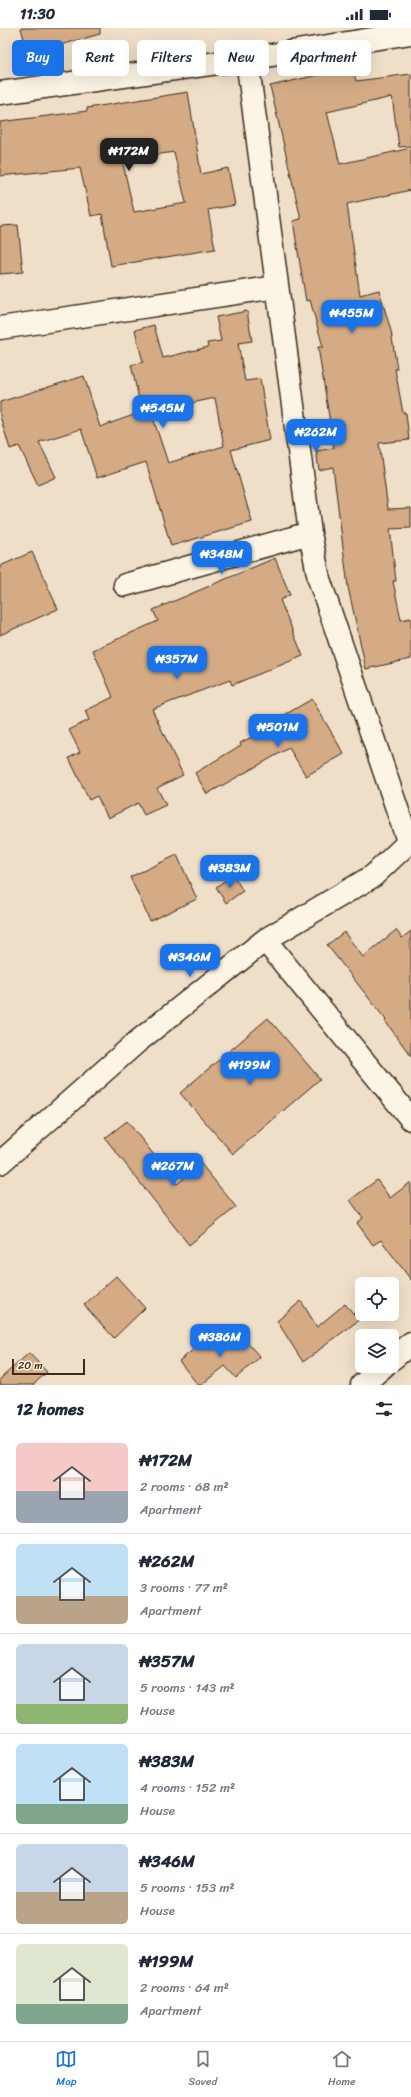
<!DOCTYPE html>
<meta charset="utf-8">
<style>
body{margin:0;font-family:Sriracha,sans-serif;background:#f2f2f3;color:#1f2937;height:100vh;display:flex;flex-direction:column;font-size:15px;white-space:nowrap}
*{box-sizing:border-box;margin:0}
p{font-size:13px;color:#747a83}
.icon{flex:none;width:22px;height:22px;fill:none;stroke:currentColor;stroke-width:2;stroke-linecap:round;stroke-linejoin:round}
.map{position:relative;height:1357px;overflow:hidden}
.details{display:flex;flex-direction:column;background:#fff;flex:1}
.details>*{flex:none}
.guide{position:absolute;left:12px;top:12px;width:387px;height:36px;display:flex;gap:8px}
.tools{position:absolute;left:355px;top:1249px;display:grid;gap:8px}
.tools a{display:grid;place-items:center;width:44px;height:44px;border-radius:6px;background:#fff;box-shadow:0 4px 16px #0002;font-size:20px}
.scale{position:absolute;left:12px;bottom:10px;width:73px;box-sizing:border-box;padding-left:4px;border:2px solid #3b2a1e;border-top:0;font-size:11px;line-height:14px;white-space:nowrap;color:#3b2a1e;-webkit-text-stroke:3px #fcf5e5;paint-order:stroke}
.price{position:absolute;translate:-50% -34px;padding:0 9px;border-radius:8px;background:#1a73e8;color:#fff;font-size:13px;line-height:26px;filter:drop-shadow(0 1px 2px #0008)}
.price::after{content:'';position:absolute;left:50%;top:24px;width:12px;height:9px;margin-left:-6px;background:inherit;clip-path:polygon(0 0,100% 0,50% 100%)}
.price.selected{background:#222;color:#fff}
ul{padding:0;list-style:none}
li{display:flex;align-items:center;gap:12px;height:100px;padding:0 16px}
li+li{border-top:1px solid #e0e1e3}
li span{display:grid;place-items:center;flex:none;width:112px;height:80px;border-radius:6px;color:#555}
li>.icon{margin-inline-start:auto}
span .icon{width:48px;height:48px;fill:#fffc;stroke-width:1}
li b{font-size:17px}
h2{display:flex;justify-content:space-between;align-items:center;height:48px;padding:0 16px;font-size:17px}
.chip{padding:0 14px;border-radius:6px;background:#fff;box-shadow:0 4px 16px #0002;font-size:14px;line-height:36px}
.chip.selected{background:#1a73e8;color:#fff}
.status{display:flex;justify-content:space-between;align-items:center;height:28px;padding:0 20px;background:#fff;direction:ltr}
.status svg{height:11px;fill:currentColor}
.tab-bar{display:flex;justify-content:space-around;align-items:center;height:56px;border-top:1px solid #e0e1e3;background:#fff;font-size:11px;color:#747a83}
.tab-bar a{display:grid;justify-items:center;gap:2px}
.tab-bar .selected{color:#1a73e8}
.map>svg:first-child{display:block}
</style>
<div class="status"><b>11:30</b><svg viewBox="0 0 49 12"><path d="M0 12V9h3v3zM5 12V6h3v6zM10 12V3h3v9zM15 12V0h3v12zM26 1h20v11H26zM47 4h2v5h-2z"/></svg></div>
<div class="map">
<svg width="411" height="1357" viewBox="0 0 411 1357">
<rect width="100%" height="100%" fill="#f0dfc8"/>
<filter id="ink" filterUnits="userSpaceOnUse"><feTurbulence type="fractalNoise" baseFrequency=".025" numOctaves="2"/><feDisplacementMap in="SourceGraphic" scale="8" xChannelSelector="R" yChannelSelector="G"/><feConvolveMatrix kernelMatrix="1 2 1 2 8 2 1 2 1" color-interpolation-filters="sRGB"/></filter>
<g filter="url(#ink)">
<path fill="#d4ab85" stroke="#3b2a1e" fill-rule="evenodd" d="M21 0H100V6L28 26Z
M352 37 356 53 411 46V118L399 119 392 69 327 84 340 136 411 120V162L347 176 360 267 379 262 391 303 397 341H395L403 385H406L409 412 379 415 388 481 411 480V500L390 501 396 553H393L401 592 411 590V631L366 641 348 559 333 439 319 442 316 423 334 420 318 319H323L310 272 306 273 293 193 301 191 270 58 331 44 330 42Z
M188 64 201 146 228 140 235 177 208 182 215 221 111 238 102 186 91 188 80 140 0 148V94L87 83V80ZM174 124 186 175 134 184 122 132Z
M18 197 23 244 0 246V198Z
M247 283 252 313 238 315 245 353 260 351 270 412 231 422 252 494 171 518 146 434 97 450 81 401 39 414 56 449 38 457 19 418 10 421 0 388V374L84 348 100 399 142 384 131 337 143 334 135 302 154 297 163 330 208 319 207 315 221 313 216 289ZM215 370 224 418 168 435 151 384Z
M32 524 58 581 0 607V538Z
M275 530 290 567 280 572 303 628 232 657 230 652 152 681 183 747 157 760 166 777 144 787 138 775 108 790 97 768 89 772 69 730 80 724 69 702 89 692 85 683 113 669 93 622 158 593 153 582Z
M312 671 344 726 306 748 289 720 207 766 195 745 241 717 240 715 276 697 274 693Z
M177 827 197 871 150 893 130 849Z
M233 847 243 863 226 875 216 859Z
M396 902 402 910 411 903V1028L385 993 386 992 327 917 344 904 363 929Z
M268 990 320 1051 233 1126 180 1065Z
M127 1093 177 1156 201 1136 236 1179 189 1217 105 1110Z
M377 1152 390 1170 411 1154V1252L381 1212 373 1217 357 1195 363 1190 350 1172Z
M116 1248 145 1280 114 1310 84 1277Z
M301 1273 317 1299 345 1276 359 1292 303 1334 277 1293Z
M235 1301 260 1329 236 1350 225 1338 201 1357H198L179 1333 204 1313 211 1322Z
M29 1325 47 1344 33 1357H0V1351Z"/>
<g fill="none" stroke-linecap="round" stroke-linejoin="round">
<defs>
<path id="minor" d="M247 31 310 505 319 551 408 813
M0 65 247 31 411 5
M0 300 277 259
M125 557 310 505
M265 912 411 1091
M0 1135 137 1014 265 912 373 848 411 812
M392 1331 411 1315
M362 1357 384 1338"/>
</defs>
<use href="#minor" stroke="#3b2a1e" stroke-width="25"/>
<use href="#minor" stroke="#fcf5e5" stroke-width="22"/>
</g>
</g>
</svg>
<div class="tools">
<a><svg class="icon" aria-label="locate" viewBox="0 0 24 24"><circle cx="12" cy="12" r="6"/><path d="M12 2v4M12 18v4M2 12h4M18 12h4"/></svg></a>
<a><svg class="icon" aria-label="layers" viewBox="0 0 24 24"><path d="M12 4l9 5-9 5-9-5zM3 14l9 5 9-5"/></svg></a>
</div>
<div class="scale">20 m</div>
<b class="price selected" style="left:129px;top:144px">₦172M</b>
<b class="price" style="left:352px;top:306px">₦455M</b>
<b class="price" style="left:163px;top:401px">₦545M</b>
<b class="price" style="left:316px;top:425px">₦262M</b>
<b class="price" style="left:222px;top:547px">₦348M</b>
<b class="price" style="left:177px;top:652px">₦357M</b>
<b class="price" style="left:278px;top:720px">₦501M</b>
<b class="price" style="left:230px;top:861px">₦383M</b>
<b class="price" style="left:190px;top:950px">₦346M</b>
<b class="price" style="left:250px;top:1058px">₦199M</b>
<b class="price" style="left:173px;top:1159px">₦267M</b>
<b class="price" style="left:220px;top:1330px">₦386M</b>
<div class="guide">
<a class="chip selected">Buy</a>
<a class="chip">Rent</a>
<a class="chip">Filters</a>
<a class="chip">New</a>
<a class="chip">Apartment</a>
</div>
</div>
<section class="details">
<h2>12 homes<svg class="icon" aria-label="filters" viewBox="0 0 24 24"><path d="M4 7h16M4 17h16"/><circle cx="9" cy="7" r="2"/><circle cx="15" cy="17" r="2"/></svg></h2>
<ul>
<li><span style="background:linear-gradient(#f6c9c9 60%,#9aa5b1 0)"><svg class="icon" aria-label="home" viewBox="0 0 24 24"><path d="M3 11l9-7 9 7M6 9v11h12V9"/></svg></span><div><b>₦172M</b><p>2 rooms · 68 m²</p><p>Apartment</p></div></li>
<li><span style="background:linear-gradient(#bfe0f5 65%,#b9a48a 0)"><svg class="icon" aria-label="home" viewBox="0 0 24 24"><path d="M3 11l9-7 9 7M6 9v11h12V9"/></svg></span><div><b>₦262M</b><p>3 rooms · 77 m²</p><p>Apartment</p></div></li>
<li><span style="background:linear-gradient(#c9d6e8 75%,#8fb573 0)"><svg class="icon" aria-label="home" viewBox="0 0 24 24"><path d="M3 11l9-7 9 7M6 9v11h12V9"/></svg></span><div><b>₦357M</b><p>5 rooms · 143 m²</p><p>House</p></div></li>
<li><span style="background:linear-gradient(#bfe0f5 75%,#7fa58c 0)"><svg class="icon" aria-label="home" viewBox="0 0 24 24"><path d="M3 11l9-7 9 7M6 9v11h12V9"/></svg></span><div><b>₦383M</b><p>4 rooms · 152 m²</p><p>House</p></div></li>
<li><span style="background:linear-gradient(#c9d6e8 60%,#b9a48a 0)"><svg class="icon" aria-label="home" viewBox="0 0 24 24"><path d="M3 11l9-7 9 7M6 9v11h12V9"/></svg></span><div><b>₦346M</b><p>5 rooms · 153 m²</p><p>House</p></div></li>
<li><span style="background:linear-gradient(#dfe7d0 75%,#7fa58c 0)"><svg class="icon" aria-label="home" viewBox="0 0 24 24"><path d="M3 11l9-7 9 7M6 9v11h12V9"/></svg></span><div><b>₦199M</b><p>2 rooms · 64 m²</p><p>Apartment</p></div></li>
</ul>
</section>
<nav class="tab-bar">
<a class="selected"><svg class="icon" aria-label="map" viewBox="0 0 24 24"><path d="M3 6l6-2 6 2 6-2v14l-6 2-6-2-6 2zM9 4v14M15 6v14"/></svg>Map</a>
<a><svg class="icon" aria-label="saved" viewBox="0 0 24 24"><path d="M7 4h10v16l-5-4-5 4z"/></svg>Saved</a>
<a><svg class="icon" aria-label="home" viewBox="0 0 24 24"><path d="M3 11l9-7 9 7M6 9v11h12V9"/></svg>Home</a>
</nav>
